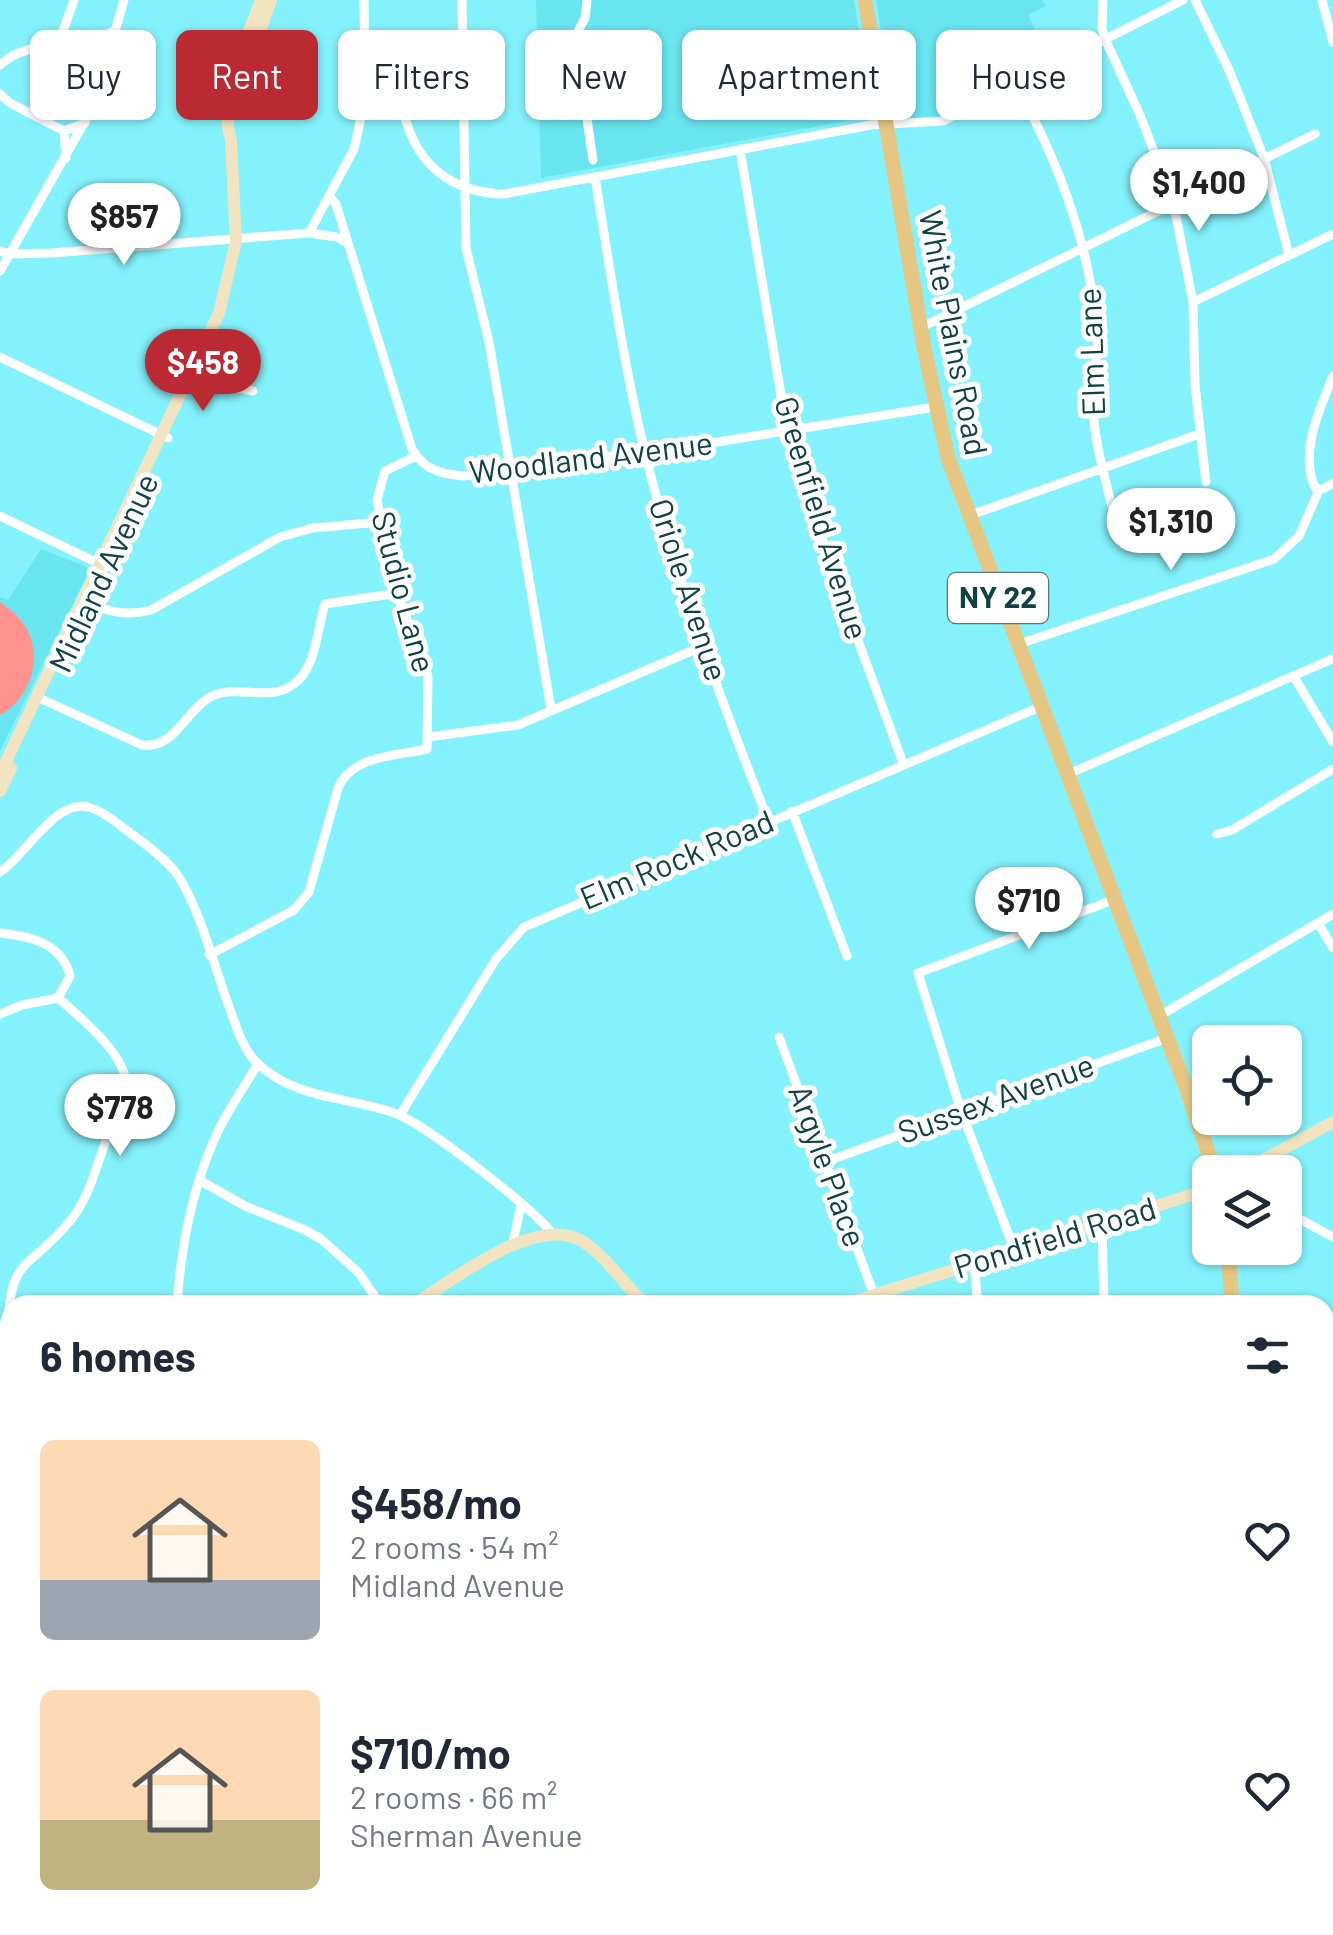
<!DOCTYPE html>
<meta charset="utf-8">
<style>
body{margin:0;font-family:Barlow,sans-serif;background:#f6f6f7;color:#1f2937;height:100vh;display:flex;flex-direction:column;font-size:38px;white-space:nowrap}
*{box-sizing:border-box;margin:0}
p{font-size:32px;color:#747a83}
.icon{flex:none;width:55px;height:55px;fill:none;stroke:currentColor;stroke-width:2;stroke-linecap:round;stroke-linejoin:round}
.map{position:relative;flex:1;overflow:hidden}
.side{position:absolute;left:0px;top:1295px;width:1335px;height:640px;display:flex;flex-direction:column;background:#fff;border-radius:30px 30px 0 0;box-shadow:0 2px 8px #0004}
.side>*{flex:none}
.guide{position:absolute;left:30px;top:30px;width:1275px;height:90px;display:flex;gap:20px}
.controls{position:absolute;left:1192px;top:1025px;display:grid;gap:20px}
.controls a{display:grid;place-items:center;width:110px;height:110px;border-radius:15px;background:#fff;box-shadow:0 2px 8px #0004;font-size:50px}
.price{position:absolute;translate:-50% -85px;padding:0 22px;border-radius:35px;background:#fff;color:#222;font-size:32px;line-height:65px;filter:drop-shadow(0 2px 5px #0008)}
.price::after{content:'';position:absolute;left:50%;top:60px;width:30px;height:22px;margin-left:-15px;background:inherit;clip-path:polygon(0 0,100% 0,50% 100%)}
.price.active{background:#bb2a33;color:#fff}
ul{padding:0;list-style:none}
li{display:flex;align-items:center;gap:30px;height:250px;padding:0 40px}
li span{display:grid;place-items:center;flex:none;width:280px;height:200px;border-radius:15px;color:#555}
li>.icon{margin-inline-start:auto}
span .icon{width:120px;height:120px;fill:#fffc;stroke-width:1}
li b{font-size:42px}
h2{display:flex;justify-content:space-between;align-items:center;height:120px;padding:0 40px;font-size:42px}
.pill{padding:0 35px;border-radius:15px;background:#fff;box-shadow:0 2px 8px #0004;font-size:35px;line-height:90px}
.pill.active{background:#bb2a33;color:#fff}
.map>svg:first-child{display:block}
</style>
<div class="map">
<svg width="1333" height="1935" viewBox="0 0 1333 1935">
<rect width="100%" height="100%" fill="#84f2fc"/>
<path fill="#69e5f0" d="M536 0H854L873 116 541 178Z
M876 0H1042L1046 6 1028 15 1051 61 943 116 928 119 895 117Z
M41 549 87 567 89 571 0 751V597L8 600Z"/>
<path fill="#ff928d" d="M1014 45 1022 52 1018 63 990 73 978 82 973 67 978 66 977 62Z
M0 602C9 608 23 620 28 631 42 660 29 700 0 715Z
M0 1510 10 1517V1648L0 1644Z
M170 1925H344L337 1935H164Z
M689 1925H920L925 1935H701V1927Z"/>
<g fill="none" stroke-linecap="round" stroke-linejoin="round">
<path stroke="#7c5593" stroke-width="2.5" d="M0 1525 10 1526
M208 1935 214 1925"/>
<path stroke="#fff" stroke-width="9" d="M364 0 365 84 371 98
M462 0 466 248 489 342 551 709
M587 0 585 18 575 37 593 160
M1103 0 1102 29 1105 39 1140 115 1173 201 1193 302 1195 385 1206 482
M1195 0 1229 70 1264 158 1289 255
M1322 0 1333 42
M58 45 74 0
M0 65C25 40 78 46 113 32
M1016 84C1058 162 1089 241 1097 330 1099 356 1092 380 1093 406 1094 442 1105 477 1113 511
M0 94 10 103 64 131
M371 98 388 97C403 104 404 115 409 130 425 172 459 193 504 194L871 125 943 121 1183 0
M740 149 785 419 830 564 903 763
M66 158 64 131 85 123
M595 177C610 269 623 362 645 453 676 579 721 700 768 820
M330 197 336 204 412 449C424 470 441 474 464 476L717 442 935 407
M309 233 337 237 347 243
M0 251 10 254 52 253 309 233 354 149 363 109 371 98
M0 271 93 107 124 0
M1193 302 1333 234
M920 328 1315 134
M0 357 168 438
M193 369 230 386 253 391
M1333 376C1320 408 1298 455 1316 489H1323L1333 483
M0 516 106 567
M968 516 1199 434
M83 601C106 611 126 617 151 610L280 537 313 528 380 522
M1016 645 1274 559 1299 536 1319 490
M1294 677 1333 742
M37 697 142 745C175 749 185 711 210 697 238 683 269 703 294 684 317 667 317 628 325 604L398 593
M428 737 518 725 703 646
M1066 775 1332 659
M792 811 847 956
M1217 834 1232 830 1333 769
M0 872C26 855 55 799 88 807 104 811 119 825 133 835 147 845 161 856 173 869 198 900 215 970 230 1009 236 1027 243 1049 257 1063 297 1101 349 1096 397 1114 429 1127 531 1207 553 1234
M1318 923 1333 948
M0 933C30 936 62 943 70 976L58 998 22 1005 0 1014
M209 955 294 910 309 892 338 788C352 755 396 756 427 749L428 678 424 658 399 601 377 500 385 471 416 456
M1159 1016 1333 914
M779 1037 874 1295
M400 1115 496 959 524 927 1040 707
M825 1162 1167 1038
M199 1180 245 1206 303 1229 321 1239 358 1272 381 1305
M1285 1211 1333 1237
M1102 1224 1104 1305
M513 1242 521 1205
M1015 1251 961 1111 918 973 1113 900
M974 1264 978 1305
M177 1305C181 1247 191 1191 215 1138 226 1112 244 1088 258 1063
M7 1335C10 1253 26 1274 70 1221 87 1200 93 1177 102 1152 108 1131 123 1109 126 1087 129 1057 79 1016 58 998
M1325 1410 1333 1407
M1325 1544 1333 1541
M1325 1641 1333 1660
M0 1704 10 1708
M0 1800 10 1783
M1325 1912 1333 1909
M927 1925 931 1935
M1304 1925 1306 1935
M348 1926 356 1935
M101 1935 106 1925
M499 1935 509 1925
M608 1935 610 1925
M1142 1935 1146 1925
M1271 1935 1293 1925"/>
<path stroke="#f2e3c1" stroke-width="12" d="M243 79 271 0
M0 774 219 313 236 241 231 140C217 96 246 41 261 0
M0 791 11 768
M1241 1172 1333 1122
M412 1305C453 1281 533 1215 580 1240 607 1255 623 1286 647 1305
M842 1305 1210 1189
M0 1334 10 1335"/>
<path stroke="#e5c783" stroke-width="15" d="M865 0 924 348 948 458 1185 1085 1215 1172
M1228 1248 1232 1305
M1015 1935 1018 1925"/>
</g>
<g text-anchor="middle" stroke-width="10" stroke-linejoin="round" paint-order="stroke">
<rect fill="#fefefe" stroke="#577a7c" stroke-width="2.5" x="948" y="573" width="100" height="50" rx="8"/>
<g font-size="30" font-weight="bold" fill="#0f4145">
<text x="998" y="608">NY 22</text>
</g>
<g font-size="32" fill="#0f4145" stroke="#fefefe">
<text transform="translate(953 333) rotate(79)" y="11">White Plains Road</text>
<text transform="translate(1092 352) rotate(-92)" y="11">Elm Lane</text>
<text transform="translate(591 458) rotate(-7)" y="11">Woodland Avenue</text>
<text transform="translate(821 518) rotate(73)" y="11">Greenfield Avenue</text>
<text transform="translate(104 573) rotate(-65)" y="11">Midland Avenue</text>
<text transform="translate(688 590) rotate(72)" y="11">Oriole Avenue</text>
<text transform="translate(403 592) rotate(75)" y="11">Studio Lane</text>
<text transform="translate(677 860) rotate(-23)" y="11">Elm Rock Road</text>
<text transform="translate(996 1099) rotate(-20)" y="11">Sussex Avenue</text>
<text transform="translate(827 1166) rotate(70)" y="11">Argyle Place</text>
<text transform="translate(1055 1238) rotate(-17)" y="11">Pondfield Road</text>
</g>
</g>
</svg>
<div class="controls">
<a><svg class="icon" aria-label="locate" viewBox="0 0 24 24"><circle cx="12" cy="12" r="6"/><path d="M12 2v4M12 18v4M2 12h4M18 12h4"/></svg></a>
<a><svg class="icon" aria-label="layers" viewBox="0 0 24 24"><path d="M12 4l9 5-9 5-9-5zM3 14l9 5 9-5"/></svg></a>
</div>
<b class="price" style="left:1199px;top:234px">$1,400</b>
<b class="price" style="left:124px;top:268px">$857</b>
<b class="price active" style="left:203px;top:414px">$458</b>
<b class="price" style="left:1171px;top:573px">$1,310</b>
<b class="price" style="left:1029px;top:952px">$710</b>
<b class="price" style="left:120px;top:1159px">$778</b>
<div class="guide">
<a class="pill">Buy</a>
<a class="pill active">Rent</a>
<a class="pill">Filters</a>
<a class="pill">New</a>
<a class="pill">Apartment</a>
<a class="pill">House</a>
</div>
<section class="side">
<h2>6 homes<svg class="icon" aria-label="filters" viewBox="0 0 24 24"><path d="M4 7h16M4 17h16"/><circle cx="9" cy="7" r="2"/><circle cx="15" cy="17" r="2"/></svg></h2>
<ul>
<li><span style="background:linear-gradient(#ffd9b3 70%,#9aa5b1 0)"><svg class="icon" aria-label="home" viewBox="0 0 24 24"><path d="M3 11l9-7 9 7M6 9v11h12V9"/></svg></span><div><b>$458/mo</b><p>2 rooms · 54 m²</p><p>Midland Avenue</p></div><svg class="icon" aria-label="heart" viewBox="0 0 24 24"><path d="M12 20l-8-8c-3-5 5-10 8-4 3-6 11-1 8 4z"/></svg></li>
<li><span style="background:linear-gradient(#ffd9b3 65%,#c2b280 0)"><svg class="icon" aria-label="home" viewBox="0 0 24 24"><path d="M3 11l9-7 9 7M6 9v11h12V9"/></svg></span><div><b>$710/mo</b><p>2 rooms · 66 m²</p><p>Sherman Avenue</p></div><svg class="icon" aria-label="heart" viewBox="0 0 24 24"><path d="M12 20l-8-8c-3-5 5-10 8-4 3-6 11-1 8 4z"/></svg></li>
</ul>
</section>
</div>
